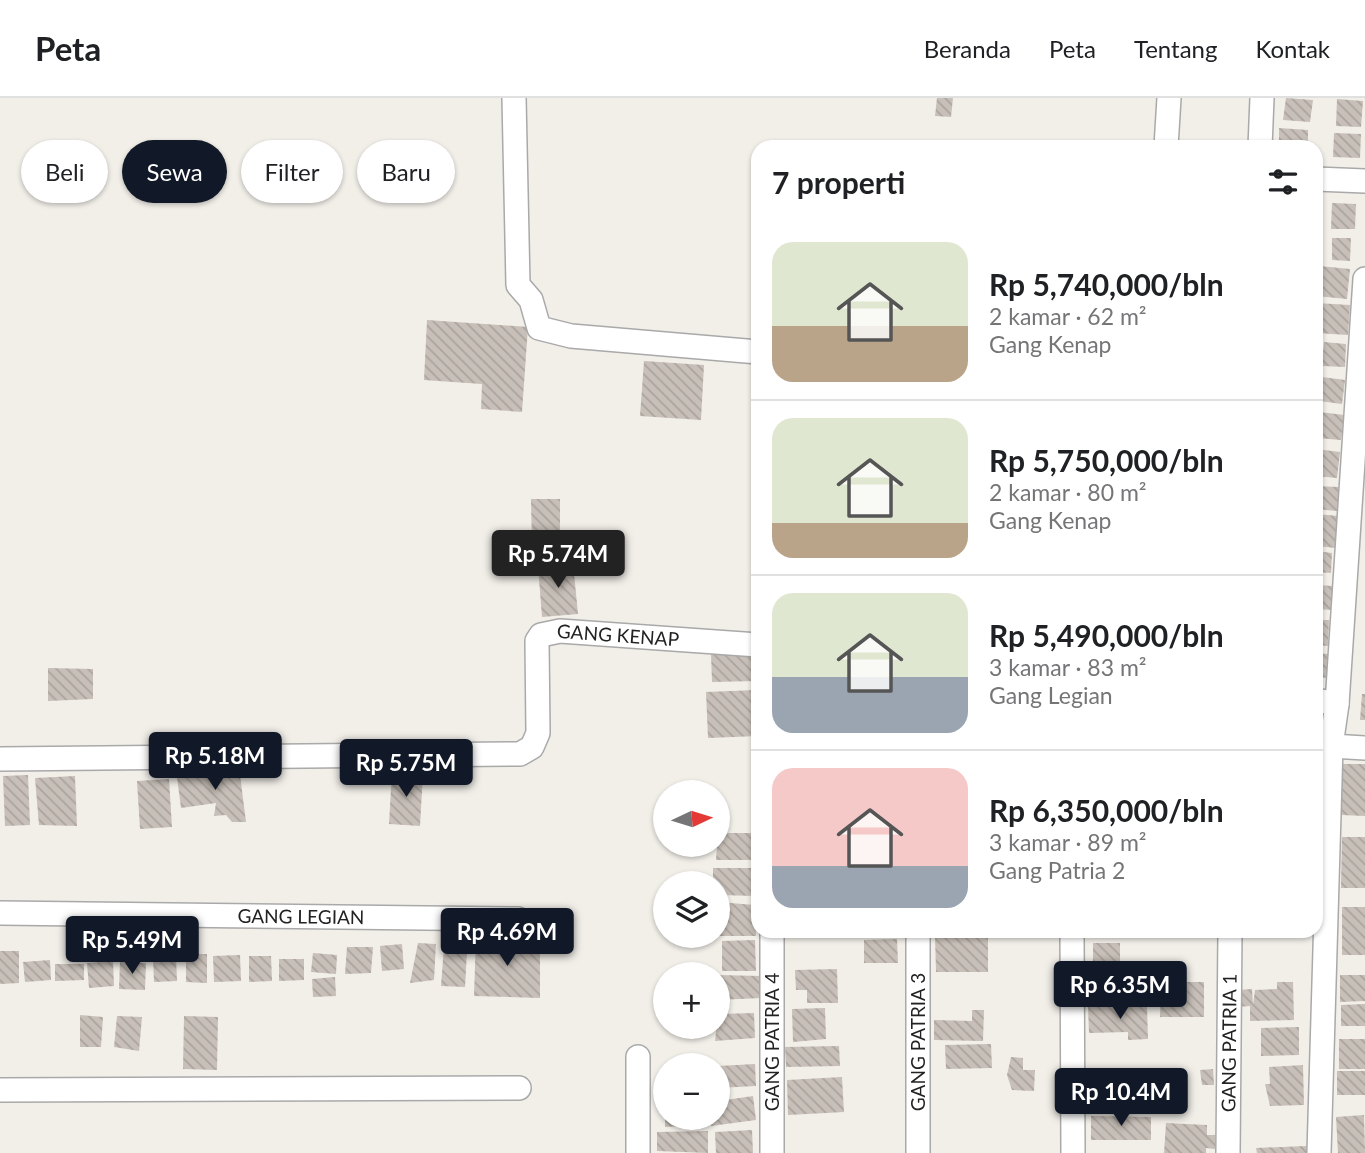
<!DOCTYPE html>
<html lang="id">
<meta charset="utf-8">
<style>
body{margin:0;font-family:Lato,sans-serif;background:#f6f6f6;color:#202124;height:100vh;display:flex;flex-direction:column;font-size:26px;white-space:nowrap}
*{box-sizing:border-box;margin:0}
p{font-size:23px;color:#757577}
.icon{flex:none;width:38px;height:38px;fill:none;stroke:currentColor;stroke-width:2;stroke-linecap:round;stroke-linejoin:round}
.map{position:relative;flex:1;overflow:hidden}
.panel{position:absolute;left:751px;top:42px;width:572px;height:798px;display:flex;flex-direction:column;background:#fff;border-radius:21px;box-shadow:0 2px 5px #0004}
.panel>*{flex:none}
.top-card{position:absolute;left:21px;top:42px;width:625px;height:63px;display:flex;gap:14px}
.needle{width:46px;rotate:86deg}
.buttons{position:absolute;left:653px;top:682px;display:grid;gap:14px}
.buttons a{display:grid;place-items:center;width:77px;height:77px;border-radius:50%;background:#fff;box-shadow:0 2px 5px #0004;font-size:35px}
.price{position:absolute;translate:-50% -60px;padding:0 16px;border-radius:7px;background:#111827;color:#fff;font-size:23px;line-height:46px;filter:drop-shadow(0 2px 4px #0008)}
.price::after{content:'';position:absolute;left:50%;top:42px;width:21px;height:16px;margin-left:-10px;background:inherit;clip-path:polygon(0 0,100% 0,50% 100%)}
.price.on{background:#222;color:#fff}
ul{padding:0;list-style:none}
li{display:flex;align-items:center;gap:21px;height:175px;padding:0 21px}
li+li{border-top:2px solid #e0e0e0}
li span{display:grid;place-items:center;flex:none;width:196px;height:140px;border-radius:21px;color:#555}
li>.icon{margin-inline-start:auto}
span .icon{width:84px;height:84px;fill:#fffc;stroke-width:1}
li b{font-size:30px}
h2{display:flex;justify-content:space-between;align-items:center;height:84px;padding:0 21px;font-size:30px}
.pill{padding:0 24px;border-radius:32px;background:#fff;box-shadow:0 2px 5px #0004;font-size:24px;line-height:63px}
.pill.on{background:#111827;color:#fff}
header{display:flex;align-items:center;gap:42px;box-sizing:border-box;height:98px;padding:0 35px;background:#fff;border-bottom:2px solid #e0e0e0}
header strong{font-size:33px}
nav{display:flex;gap:38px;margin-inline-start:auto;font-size:24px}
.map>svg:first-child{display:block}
</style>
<header>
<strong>Peta</strong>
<nav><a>Beranda</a><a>Peta</a><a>Tentang</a><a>Kontak</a></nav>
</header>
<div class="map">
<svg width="1365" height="1055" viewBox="0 0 1365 1055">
<defs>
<pattern id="building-back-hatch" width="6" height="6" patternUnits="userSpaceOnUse" patternTransform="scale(1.75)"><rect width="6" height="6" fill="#c7bfb8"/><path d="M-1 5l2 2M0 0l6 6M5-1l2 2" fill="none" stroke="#aba49e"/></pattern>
</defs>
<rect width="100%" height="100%" fill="#f2efe9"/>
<path fill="url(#building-back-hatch)" d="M937 0H953L951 19 935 18Z
M1286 0 1313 2 1310 24 1283 22Z
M1337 1 1363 3 1361 29 1336 28Z
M1279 30 1308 32V49H1279Z
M1334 35 1361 36 1360 60 1333 59Z
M1332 105 1356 106 1355 131H1331Z
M1332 140H1351L1350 163 1332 162Z
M1319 168 1350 171 1347 201 1316 198Z
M1316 205 1350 207 1348 237 1316 235Z
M427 222 528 229 522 314 481 311 482 286 424 282Z
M1324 244 1346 246 1345 269 1322 268Z
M644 263 704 267 701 322 640 318Z
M1322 279 1345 282 1342 306 1319 303Z
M1320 314 1344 317 1341 342 1317 340Z
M1316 351 1340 354 1337 380 1316 378Z
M1316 388 1339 389 1337 413 1316 411Z
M531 401H560V449H532Z
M1316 416 1339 418 1336 450 1316 448Z
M1316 453 1332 455 1331 475 1316 474Z
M573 465 578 516 542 519 538 468Z
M1316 487 1333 488 1332 512 1316 511Z
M1316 522H1329L1328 548 1316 547Z
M1316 555 1329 556 1328 580 1316 579Z
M711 556 758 559V583L712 584Z
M48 570 93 571V601L48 603Z
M757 592 758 638 708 640 706 594Z
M1362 596H1365V622H1360Z
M1343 666H1365V718L1341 717Z
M239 669 246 724H232L226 717 214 718 216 705 181 710 177 679Z
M392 674 423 675 420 728 389 726Z
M28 677 30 727 5 728 3 678Z
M75 678 77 728 39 727 35 680Z
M169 681 172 729 140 731 137 683Z
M718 735H758V762H716Z
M1342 739H1365V790H1341Z
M713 770H756V798L718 797V786H713Z
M718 804 755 807 756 838H718Z
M1342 809H1365V857H1342Z
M1268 833H1295V840L1268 839Z
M445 835 468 836 465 889 441 888Z
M935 838H988V874H936Z
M476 839 540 842V900L474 898Z
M897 841 898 865H864V842Z
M755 842 756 873H722V843Z
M418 845 436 846 434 882 410 885Z
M1093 845H1120V870H1093Z
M402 846 404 871 382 873 380 848Z
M347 849H373L371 875 345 876Z
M0 853H19V885L0 886Z
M313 855 337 857 336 876 311 874Z
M186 856H207V885L186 884Z
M240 857 241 883 214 884 213 858Z
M176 858 177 883 154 884 153 859Z
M249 858H271L272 883 249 884Z
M279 861H304V882L279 883Z
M50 862 51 882 25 884 23 864Z
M113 863 114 888 89 890 87 865Z
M120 864 146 865 145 892 119 891Z
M55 866H84V882L55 883Z
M837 871 838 905H807V892H796L795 872Z
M1096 873H1122V901H1096Z
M718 877 761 878V900L718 902Z
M1340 877H1365V903L1340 904Z
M335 879 336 898 313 899 312 881Z
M1161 884H1204V919H1160Z
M1277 884H1293L1294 922 1250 923V908L1238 909V892L1252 891 1253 907 1255 892 1277 891Z
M1365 906V928H1341V907Z
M1147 908 1148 941 1128 942V934L1089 935 1088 909Z
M825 910 826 941 793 944 792 911Z
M972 912H984L983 943 934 942V922L972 923Z
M754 915 755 940 715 943 718 916Z
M80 917 103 919 101 949H80Z
M117 918 142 919 139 953 114 949Z
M184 918 218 919 217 972 183 971Z
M1299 929V957L1261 958V930Z
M1339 941H1365V971H1339Z
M991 946 992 970 946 971 945 947Z
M839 948 840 968 786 969 785 949Z
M1011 959 1023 960V972H1035L1034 993 1012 992 1007 977Z
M755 966 756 988 718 990V968Z
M1303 967 1304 1007 1270 1008 1265 986H1270L1269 969Z
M1213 971 1214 987H1202L1200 972Z
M1337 973H1365V997H1337Z
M842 979 844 1014 788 1017 787 982Z
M753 998 756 1022 711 1028 710 1020H718V1003Z
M1364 1017 1365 1055H1338L1336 1019Z
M1091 1018 1151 1019V1042H1091Z
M665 1020H704V1027L665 1029Z
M1166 1025 1207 1027V1037H1215V1051L1206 1050V1055H1164Z
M752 1032 753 1055H716L715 1034Z
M708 1033V1055L657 1053V1034Z
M1306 1048 1307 1055H1257L1256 1050Z"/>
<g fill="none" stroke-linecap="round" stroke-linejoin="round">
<defs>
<g id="street">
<path d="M514 0 518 187 531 202 539 230 571 238 758 254"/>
<path d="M1166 49 1169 0"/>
<path d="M1260 49 1262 0"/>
<path d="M1316 81 1365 83"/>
<path d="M1316 602 1337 606"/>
<path d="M1331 648 1365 650"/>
<path id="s1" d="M0 661 520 656 532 649 538 635 537 543 541 537 560 533 758 547"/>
<path id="s2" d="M0 815 518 821"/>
<path d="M1072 833 1073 1055"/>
<path d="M0 992 519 990"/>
<path d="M638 1055V959"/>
<path d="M772 1055V833"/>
<path d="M918 1055V833"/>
<path id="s3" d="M1228 1055 1230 833"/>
<path d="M1319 1055 1331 648 1337 606 1365 181"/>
</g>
</defs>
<use href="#street" stroke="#a9a9a9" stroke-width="26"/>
<use href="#street" stroke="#fff" stroke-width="23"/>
</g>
<g text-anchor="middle" stroke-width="6" stroke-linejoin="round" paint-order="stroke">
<g font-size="19" fill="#222" stroke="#fff">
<text dy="7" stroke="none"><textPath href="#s1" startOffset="726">GANG KENAP</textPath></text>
<text dy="7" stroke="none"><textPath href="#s2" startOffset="301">GANG LEGIAN</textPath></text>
<text transform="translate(772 944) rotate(-90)" y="7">GANG PATRIA 4</text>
<text transform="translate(918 944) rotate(-90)" y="7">GANG PATRIA 3</text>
<text dy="7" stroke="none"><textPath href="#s3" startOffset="110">GANG PATRIA 1</textPath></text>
</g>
</g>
</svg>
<div class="buttons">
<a><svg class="needle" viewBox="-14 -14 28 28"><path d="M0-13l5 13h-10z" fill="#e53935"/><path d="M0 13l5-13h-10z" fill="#757577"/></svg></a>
<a><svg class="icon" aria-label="layers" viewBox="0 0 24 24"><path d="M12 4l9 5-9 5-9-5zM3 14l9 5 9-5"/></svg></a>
<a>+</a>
<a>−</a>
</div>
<b class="price on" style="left:558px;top:492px">Rp 5.74M</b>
<b class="price" style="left:215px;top:694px">Rp 5.18M</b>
<b class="price" style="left:406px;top:701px">Rp 5.75M</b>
<b class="price" style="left:507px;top:870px">Rp 4.69M</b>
<b class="price" style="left:132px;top:878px">Rp 5.49M</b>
<b class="price" style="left:1120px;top:923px">Rp 6.35M</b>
<b class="price" style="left:1121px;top:1030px">Rp 10.4M</b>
<div class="top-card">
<a class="pill">Beli</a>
<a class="pill on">Sewa</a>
<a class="pill">Filter</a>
<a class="pill">Baru</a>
</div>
<section class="panel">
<h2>7 properti<svg class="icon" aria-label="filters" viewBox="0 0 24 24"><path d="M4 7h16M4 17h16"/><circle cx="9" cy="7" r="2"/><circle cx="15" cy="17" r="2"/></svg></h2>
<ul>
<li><span style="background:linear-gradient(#dfe7d0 60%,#b9a48a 0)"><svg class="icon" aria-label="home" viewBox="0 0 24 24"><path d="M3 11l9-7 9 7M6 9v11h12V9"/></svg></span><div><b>Rp 5,740,000/bln</b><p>2 kamar · 62 m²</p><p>Gang Kenap</p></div></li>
<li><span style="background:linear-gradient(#dfe7d0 75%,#b9a48a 0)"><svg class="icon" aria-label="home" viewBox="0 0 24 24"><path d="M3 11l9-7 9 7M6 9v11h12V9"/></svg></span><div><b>Rp 5,750,000/bln</b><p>2 kamar · 80 m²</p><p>Gang Kenap</p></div></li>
<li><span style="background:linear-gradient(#dfe7d0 60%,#9aa5b1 0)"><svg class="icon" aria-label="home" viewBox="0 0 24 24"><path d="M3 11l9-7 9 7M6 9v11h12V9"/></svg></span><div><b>Rp 5,490,000/bln</b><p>3 kamar · 83 m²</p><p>Gang Legian</p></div></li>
<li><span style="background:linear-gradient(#f6c9c9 70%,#9aa5b1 0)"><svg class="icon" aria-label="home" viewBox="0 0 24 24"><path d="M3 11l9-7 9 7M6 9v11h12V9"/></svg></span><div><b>Rp 6,350,000/bln</b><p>3 kamar · 89 m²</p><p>Gang Patria 2</p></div></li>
</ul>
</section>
</div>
